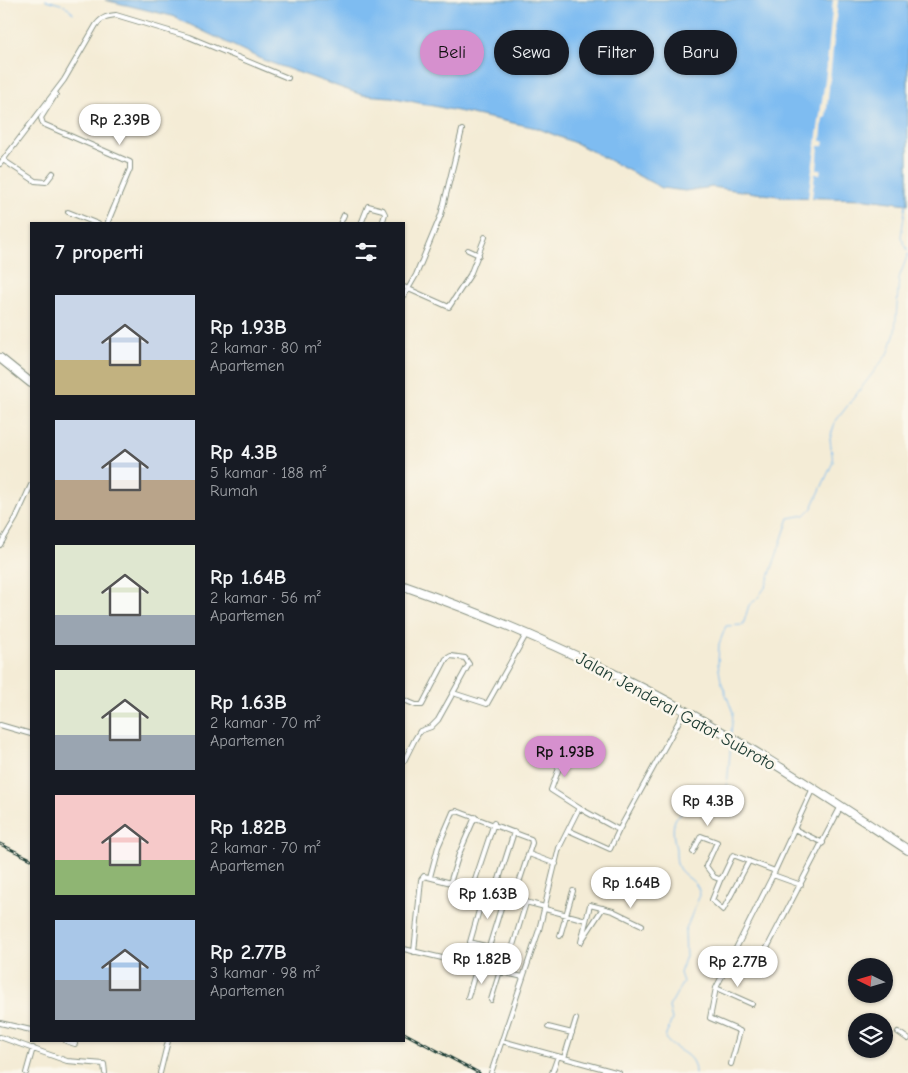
<!DOCTYPE html>
<html lang="id">
<meta charset="utf-8">
<style>
body{margin:0;font-family:"Comic Neue",sans-serif;background:#20242c;color:#f1f3f6;height:100vh;display:flex;flex-direction:column;font-size:19px;white-space:nowrap}
*{box-sizing:border-box;margin:0}
p{font-size:16px;color:#9ea1a6}
.icon{flex:none;width:28px;height:28px;fill:none;stroke:currentColor;stroke-width:2;stroke-linecap:round;stroke-linejoin:round}
.map{position:relative;flex:1;overflow:hidden}
.side{position:absolute;left:30px;top:222px;width:375px;height:820px;display:flex;flex-direction:column;background:#171b24;border-radius:0px;box-shadow:0 1px 4px #0004}
.side>*{flex:none}
.guide{position:absolute;left:420px;top:30px;width:412px;height:45px;display:flex;gap:10px}
.needle{width:32px;rotate:275deg}
.fabs{position:absolute;left:848px;top:958px;display:grid;gap:10px}
.fabs a{display:grid;place-items:center;width:45px;height:45px;border-radius:50%;background:#171b24;box-shadow:0 1px 4px #0004;font-size:25px}
.price{position:absolute;translate:-50% -42px;padding:0 11px;border-radius:18px;background:#fff;color:#222;font-size:16px;line-height:32px;filter:drop-shadow(0 1px 2px #0008)}
.price::after{content:'';position:absolute;left:50%;top:30px;width:15px;height:11px;margin-left:-8px;background:inherit;clip-path:polygon(0 0,100% 0,50% 100%)}
.price.current{background:#d690ce;color:#111}
ul{padding:0;list-style:none}
li{display:flex;align-items:center;gap:15px;height:125px;padding:0 25px}
li span{display:grid;place-items:center;flex:none;width:140px;height:100px;border-radius:0px;color:#555}
li>.icon{margin-inline-start:auto}
span .icon{width:60px;height:60px;fill:#fffc;stroke-width:1}
li b{font-size:21px}
h2{display:flex;justify-content:space-between;align-items:center;height:60px;padding:0 25px;font-size:21px}
.tag{padding:0 18px;border-radius:22px;background:#171b24;box-shadow:0 1px 4px #0004;font-size:18px;line-height:45px}
.tag.current{background:#d690ce;color:#111}
.map>svg:first-child{display:block}
</style>
<div class="map">
<svg width="908" height="1073" viewBox="0 0 908 1073">
<rect width="100%" height="100%" fill="#fbf7ec"/>
<filter id="ink" filterUnits="userSpaceOnUse"><feTurbulence type="fractalNoise" baseFrequency=".02" numOctaves="2"/><feDisplacementMap in="SourceGraphic" scale="10" xChannelSelector="R" yChannelSelector="G"/><feConvolveMatrix kernelMatrix="1 2 1 2 8 2 1 2 1" color-interpolation-filters="sRGB"/></filter>
<filter id="wash" filterUnits="userSpaceOnUse"><feTurbulence type="fractalNoise" baseFrequency=".0096" numOctaves="4" result="noise"/><feDisplacementMap in="SourceGraphic" scale="20" xChannelSelector="R" yChannelSelector="G"/><feGaussianBlur stdDeviation="1.12" result="paint"/><feColorMatrix in="noise" values="0 0 0 0 0 0 0 0 0 0 0 0 0 0 0 0 0 1.4 0 .05"/><feComposite in="paint" operator="in"/></filter>
<g filter="url(#wash)">
<rect width="100%" height="100%" fill="#f4ecd6"/>
<path fill="#7ebcf1" stroke="#4e7c92" d="M105 0H908V204L867 199 785 197 712 187 685 191 662 188 580 145 537 128 391 97 362 95 263 60 172 16Z"/>
<path fill="#f4ecd6" d="M833 0H838L826 118H823L821 141H824L823 146H819L817 169H821L820 174H815L812 198H808L826 73Z"/>
<g fill="none" stroke-linecap="round" stroke-linejoin="round">
<path stroke="#7ebcf1" stroke-width="1" d="M46 0 64 5 73 13
M906 203 901 237 908 251
M731 733 733 713 721 681 718 664 719 644 726 626 743 625 749 605 757 599 766 586 789 518 805 515 812 508 833 462 830 439 835 422 889 352 895 332 899 278 908 254
M695 1073C695 1051 675 1053 665 1038L672 1019 669 1007 683 982 680 973 686 956 685 931 700 895C698 881 689 880 681 871 676 866 676 856 676 849 674 841 671 826 676 818 682 810 715 799 726 797L731 742"/>
</g>
</g>
<g filter="url(#ink)">
<g fill="none" stroke-linecap="round" stroke-linejoin="round">
<defs>
<path id="street" d="M56 94 41 118 43 124 130 162V169L107 224
M3 160 35 181 46 182 53 173
M0 164 64 80 96 25C102 17 107 16 116 15L189 37 288 78
M68 212 98 224
M340 224 344 215
M361 224 368 206 383 210 385 214 382 224
M468 250 479 255
M404 287 449 307 470 275 485 237
M404 296 416 275 441 215 462 130
M0 545 16 518 31 485
M404 700 416 705H422L446 659 451 656 465 658 469 664 453 693
M0 725 31 734
M546 755 559 768 551 790 579 808
M404 761 415 739 420 731 431 727 438 720 453 693 487 704 527 633
M794 829 823 843
M568 830 610 849 619 830
M693 852 701 836 717 842 706 866 714 877 719 879 722 878 733 855 775 871
M529 854 556 864
M773 875 801 885
M430 877 438 847 453 812 457 811 531 839 532 843 513 901
M721 878 712 900 723 910 749 861
M450 883 459 854 475 817
M472 889 494 823
M484 893 470 942 511 953
M494 895 514 832
M545 909 586 920
M560 936 573 891
M582 940 603 908
M581 942 590 905 613 911 642 925
M489 947 504 898
M404 949 523 977
M414 952 421 880 424 876 545 907
M730 958 752 968 757 967 841 806
M505 972 526 903
M716 988 752 1004
M468 997 477 967
M491 1000 500 971
M0 1023 31 1030
M548 1027 572 1033
M898 1032 908 1039
M0 1037 67 1061 104 1064 105 1073
M66 1041 75 1044
M502 1041 619 1073
M564 1058 576 1019
M731 1064 740 1031 710 1018 716 988 773 875 813 788
M26 1073 33 1048
M160 1073 168 1041
M491 1073 539 930 559 848 579 808 619 830 684 712
M552 1073 558 1056"/>
<path id="highway" d="M0 358 31 383
M404 586C473 610 540 638 606 670 712 720 810 786 908 850"/>
</defs>
<use href="#street" stroke="#8a9485" stroke-width="6"/>
<use href="#highway" stroke="#8a9485" stroke-width="10"/>
<use href="#street" stroke="#fff" stroke-width="4"/>
<use href="#highway" stroke="#fff" stroke-width="8"/>
<defs>
<path id="rail" d="M0 844 31 859
M404 1033 479 1073"/>
</defs>
<use href="#rail" stroke="#1f3d34" stroke-width="3"/>
<use href="#rail" stroke="#fbf7ec" stroke-width="1" stroke-dasharray="4" stroke-linecap="butt"/>
</g>
</g>
<g text-anchor="middle" stroke-width="5" stroke-linejoin="round" paint-order="stroke">
<g font-size="18" fill="#1f3d34" stroke="#fbf7ec">
<text transform="translate(676 711) rotate(29)" y="6">Jalan Jenderal Gatot Subroto</text>
</g>
</g>
</svg>
<div class="fabs">
<a><svg class="needle" viewBox="-14 -14 28 28"><path d="M0-13l5 13h-10z" fill="#e53935"/><path d="M0 13l5-13h-10z" fill="#9ea1a6"/></svg></a>
<a><svg class="icon" aria-label="layers" viewBox="0 0 24 24"><path d="M12 4l9 5-9 5-9-5zM3 14l9 5 9-5"/></svg></a>
</div>
<b class="price" style="left:120px;top:146px">Rp 2.39B</b>
<b class="price current" style="left:565px;top:778px">Rp 1.93B</b>
<b class="price" style="left:708px;top:827px">Rp 4.3B</b>
<b class="price" style="left:631px;top:909px">Rp 1.64B</b>
<b class="price" style="left:488px;top:920px">Rp 1.63B</b>
<b class="price" style="left:482px;top:985px">Rp 1.82B</b>
<b class="price" style="left:738px;top:988px">Rp 2.77B</b>
<div class="guide">
<a class="tag current">Beli</a>
<a class="tag">Sewa</a>
<a class="tag">Filter</a>
<a class="tag">Baru</a>
</div>
<section class="side">
<h2>7 properti<svg class="icon" aria-label="filters" viewBox="0 0 24 24"><path d="M4 7h16M4 17h16"/><circle cx="9" cy="7" r="2"/><circle cx="15" cy="17" r="2"/></svg></h2>
<ul>
<li><span style="background:linear-gradient(#c9d6e8 65%,#c2b280 0)"><svg class="icon" aria-label="home" viewBox="0 0 24 24"><path d="M3 11l9-7 9 7M6 9v11h12V9"/></svg></span><div><b>Rp 1.93B</b><p>2 kamar · 80 m²</p><p>Apartemen</p></div></li>
<li><span style="background:linear-gradient(#c9d6e8 60%,#b9a48a 0)"><svg class="icon" aria-label="home" viewBox="0 0 24 24"><path d="M3 11l9-7 9 7M6 9v11h12V9"/></svg></span><div><b>Rp 4.3B</b><p>5 kamar · 188 m²</p><p>Rumah</p></div></li>
<li><span style="background:linear-gradient(#dfe7d0 70%,#9aa5b1 0)"><svg class="icon" aria-label="home" viewBox="0 0 24 24"><path d="M3 11l9-7 9 7M6 9v11h12V9"/></svg></span><div><b>Rp 1.64B</b><p>2 kamar · 56 m²</p><p>Apartemen</p></div></li>
<li><span style="background:linear-gradient(#dfe7d0 65%,#9aa5b1 0)"><svg class="icon" aria-label="home" viewBox="0 0 24 24"><path d="M3 11l9-7 9 7M6 9v11h12V9"/></svg></span><div><b>Rp 1.63B</b><p>2 kamar · 70 m²</p><p>Apartemen</p></div></li>
<li><span style="background:linear-gradient(#f6c9c9 65%,#8fb573 0)"><svg class="icon" aria-label="home" viewBox="0 0 24 24"><path d="M3 11l9-7 9 7M6 9v11h12V9"/></svg></span><div><b>Rp 1.82B</b><p>2 kamar · 70 m²</p><p>Apartemen</p></div></li>
<li><span style="background:linear-gradient(#a9c7e8 60%,#9aa5b1 0)"><svg class="icon" aria-label="home" viewBox="0 0 24 24"><path d="M3 11l9-7 9 7M6 9v11h12V9"/></svg></span><div><b>Rp 2.77B</b><p>3 kamar · 98 m²</p><p>Apartemen</p></div></li>
</ul>
</section>
</div>
